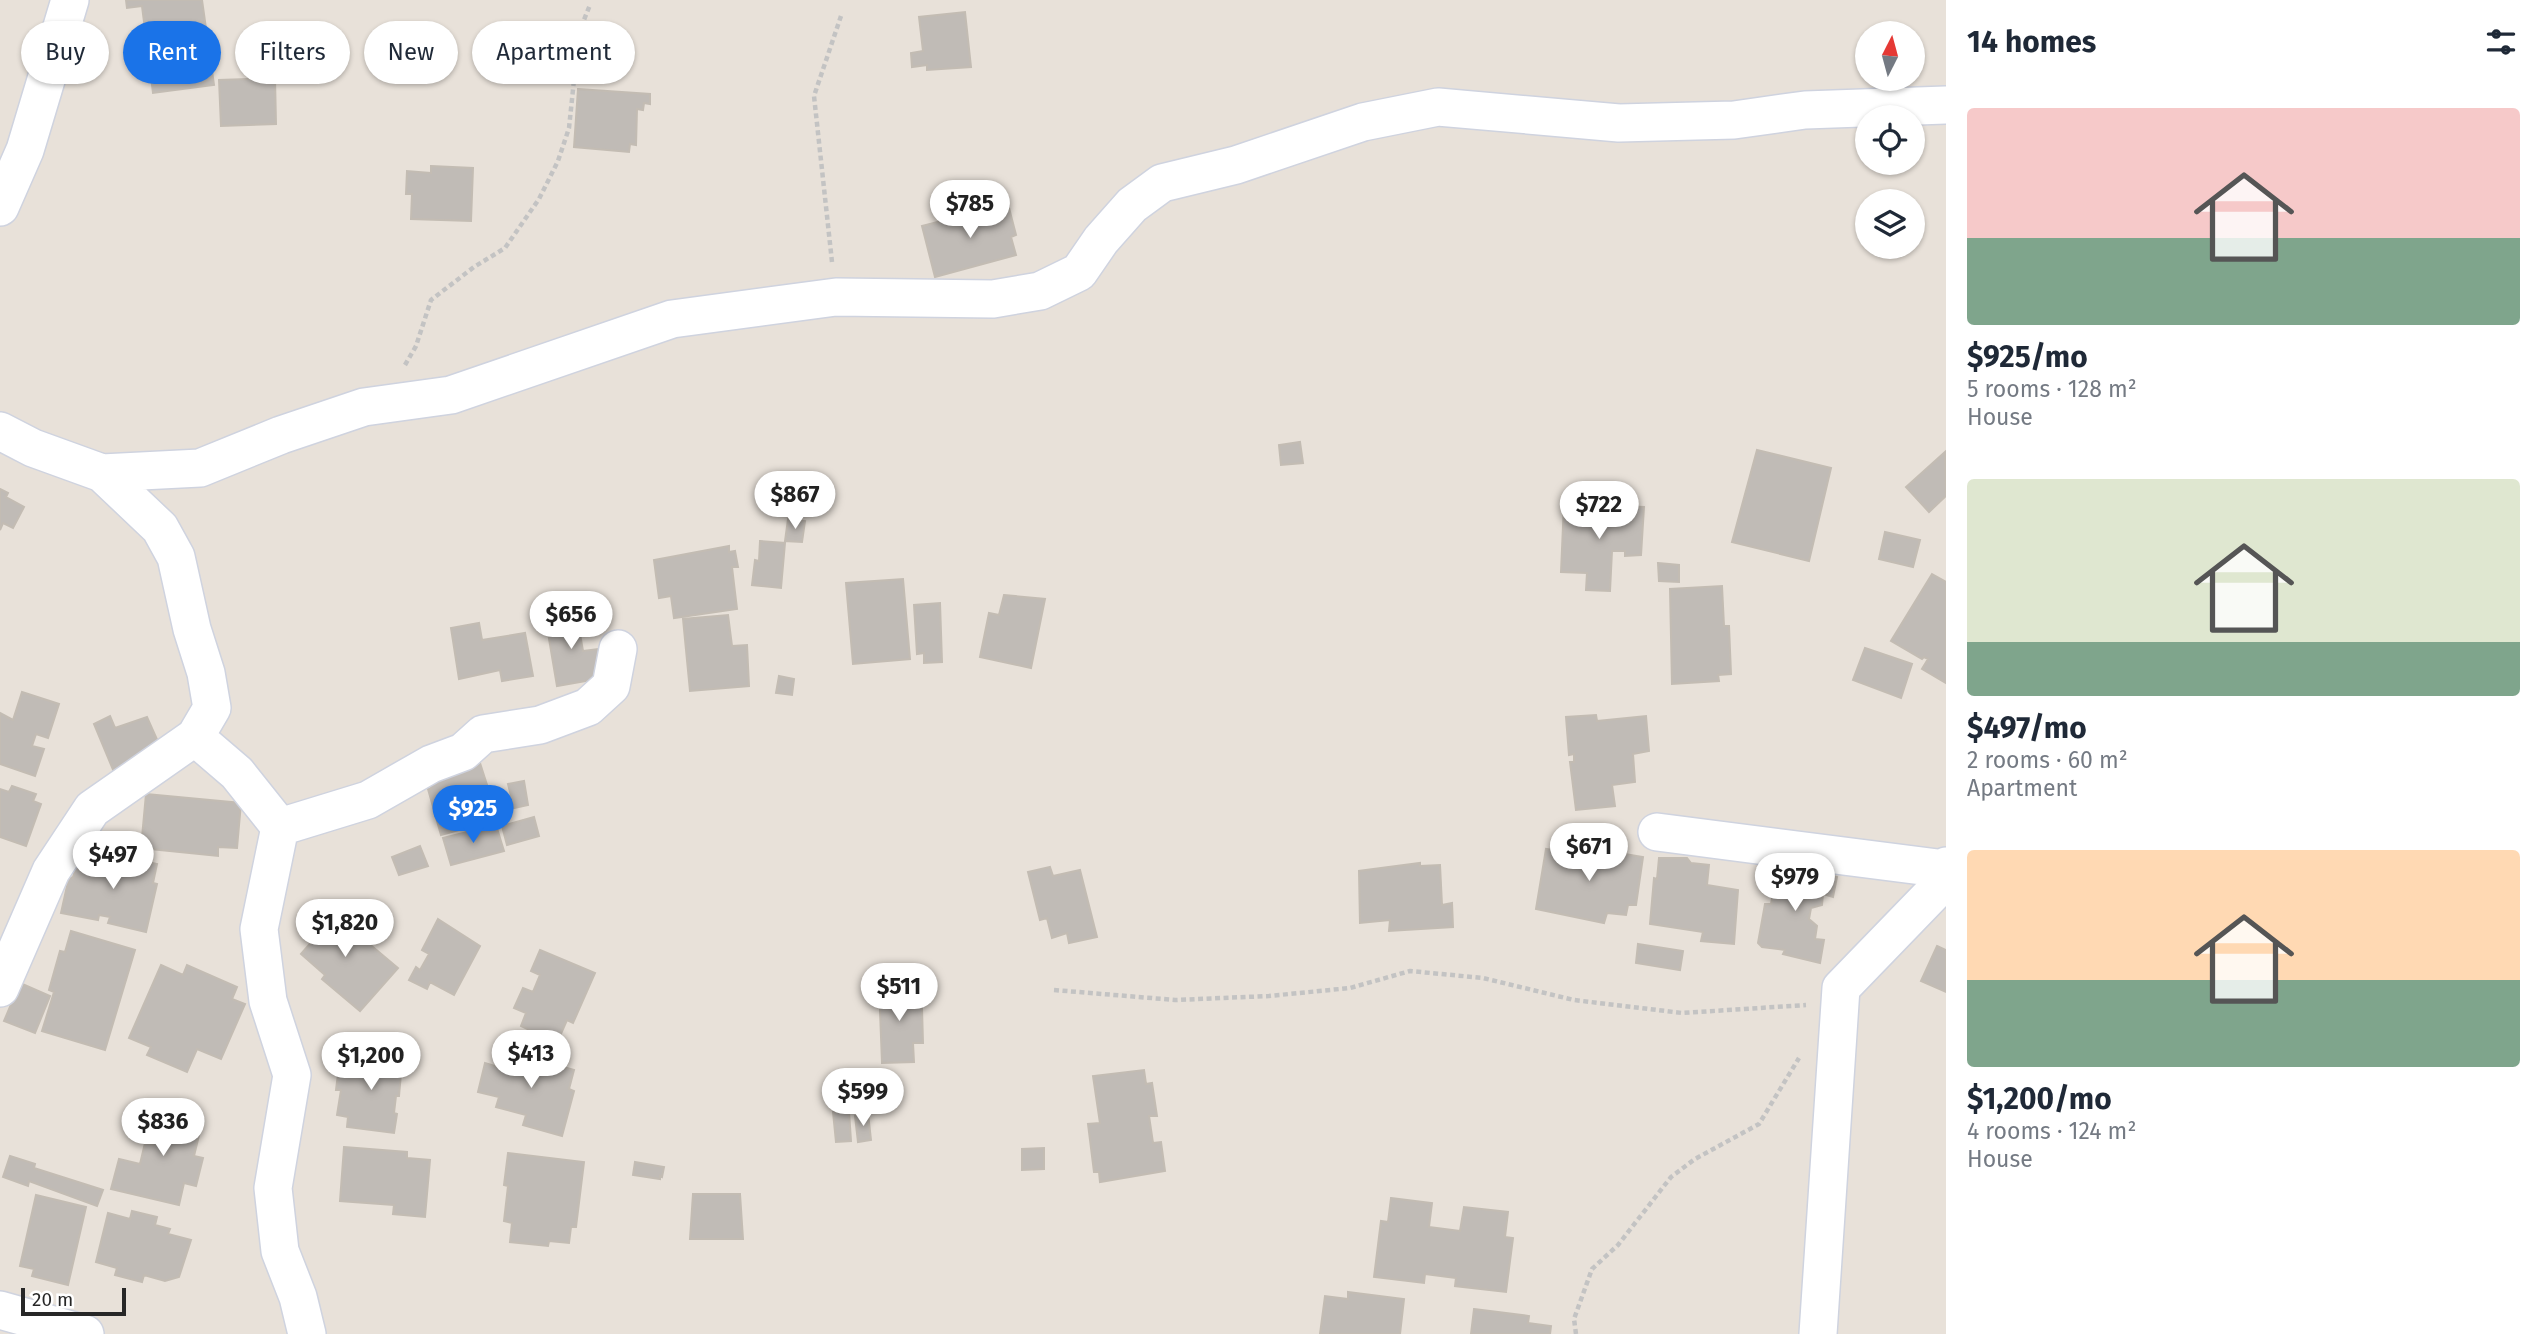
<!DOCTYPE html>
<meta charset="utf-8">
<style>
body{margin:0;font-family:"Fira Sans",sans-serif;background:#f6f6f7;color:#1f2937;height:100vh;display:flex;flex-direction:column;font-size:26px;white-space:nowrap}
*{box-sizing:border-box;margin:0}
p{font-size:23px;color:#747a83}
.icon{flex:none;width:38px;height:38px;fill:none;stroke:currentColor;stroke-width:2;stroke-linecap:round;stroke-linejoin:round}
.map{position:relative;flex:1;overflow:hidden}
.drawer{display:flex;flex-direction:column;background:#fff;width:595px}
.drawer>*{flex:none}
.top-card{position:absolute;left:21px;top:21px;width:665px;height:63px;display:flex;gap:14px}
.needle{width:46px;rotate:6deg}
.tools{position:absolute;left:1855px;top:21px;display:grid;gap:14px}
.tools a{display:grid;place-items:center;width:70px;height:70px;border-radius:50%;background:#fff;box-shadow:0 2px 5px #0004;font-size:35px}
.scale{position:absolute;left:21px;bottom:18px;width:105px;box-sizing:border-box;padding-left:7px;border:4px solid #272727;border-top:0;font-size:19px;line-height:24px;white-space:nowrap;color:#272727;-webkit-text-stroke:5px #fff;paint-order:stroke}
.price{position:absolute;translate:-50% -60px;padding:0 16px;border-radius:24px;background:#fff;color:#222;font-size:23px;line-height:46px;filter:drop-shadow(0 2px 4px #0008)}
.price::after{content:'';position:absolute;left:50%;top:42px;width:21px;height:16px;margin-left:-10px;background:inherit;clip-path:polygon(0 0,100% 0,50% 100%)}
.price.on{background:#1a73e8;color:#fff}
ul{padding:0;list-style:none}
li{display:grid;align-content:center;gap:14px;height:371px;padding:0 21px}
li span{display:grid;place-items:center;height:217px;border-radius:7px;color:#555}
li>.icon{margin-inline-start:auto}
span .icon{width:126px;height:126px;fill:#fffc;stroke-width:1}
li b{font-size:30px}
h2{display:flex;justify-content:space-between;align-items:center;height:84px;padding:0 21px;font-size:30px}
.chip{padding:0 24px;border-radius:32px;background:#fff;box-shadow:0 2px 5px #0004;font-size:24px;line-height:63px}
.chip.on{background:#1a73e8;color:#fff}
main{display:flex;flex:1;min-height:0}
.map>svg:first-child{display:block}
</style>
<main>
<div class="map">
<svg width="1946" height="1334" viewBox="0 0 1946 1334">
<rect width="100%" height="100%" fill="#e8e1d9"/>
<path fill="#c0bbb6" stroke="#c3bcb3" stroke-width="2" d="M126 0H202L214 85 153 93 142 6 127 8Z
M965 12 971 67 927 70V65L912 67 911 53 923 51 919 17Z
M275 78 276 124 221 126 219 80Z
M578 89 650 94V104L644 103 643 110 637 109 636 145 630 144 629 152 574 147Z
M431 166 473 168 471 221 411 219 412 194H406L407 171 431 173Z
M1008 204 1016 235 1011 237 1016 255 935 277 922 226Z
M1300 442 1303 463 1281 465 1279 445Z
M1757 450 1831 468 1809 561 1732 542Z
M1945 452 1946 496 1929 512 1906 487Z
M0 489 8 493 6 497 24 507 13 528 3 523 0 530Z
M1564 503 1591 504 1590 509 1620 512V506L1644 507 1641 555 1625 556V551H1612L1610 591 1586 590 1587 573 1561 572Z
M788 519 805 521 802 542 785 541Z
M1885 532 1920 540 1913 567 1879 559Z
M760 541 785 543 781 588 752 585 755 560 759 561Z
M729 546V552L735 551 738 567H732L737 609 674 618 671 596 659 598 654 560Z
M1658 563 1679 565V582L1659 581Z
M1932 574 1946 582V683L1922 669 1928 659 1924 657 1922 659 1891 641Z
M903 579 910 659 853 664 846 583Z
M1722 586 1724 626H1729L1731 674 1718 675 1719 681 1672 684 1670 589Z
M1004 595 1045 599 1031 668 980 657 989 613 999 615Z
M940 603 942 662 924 663V653L917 654 914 605Z
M576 611 583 651 598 649 603 678 557 686 545 615Z
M728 615 732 646 747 645 749 686 690 691 683 619Z
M479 623 482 640 525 633 533 676 502 681 500 670 459 679 451 628Z
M1865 648 1912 664 1901 698 1853 680Z
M779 676 794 679 792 695 776 693Z
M22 692 59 704 48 738 36 734 32 746 44 749 35 776 0 764V713L13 720Z
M1596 715 1597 721 1646 716 1649 751 1633 754 1635 782 1612 785 1615 806 1576 810 1570 762H1574V754L1569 755 1566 717Z
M110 716 115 728 147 717 163 753 114 772 94 724Z
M480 763 498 819 441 835 428 789H431L428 777Z
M524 781 528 805 514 808 508 784Z
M12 786 36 794 33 801 41 804 26 846 0 837V789L9 792Z
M146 794 241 803 237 848 218 847V856L141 848Z
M534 817 539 836 507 845 502 826Z
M496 825 504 851 451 865 443 838Z
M1572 845 1643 857 1636 905H1628L1626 915 1607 913 1604 923 1536 909 1546 849 1571 853Z
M420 846 428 866 399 875 392 857Z
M95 851 157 864 153 883 157 884 146 932 108 923 110 917 99 915 98 920 61 913 69 877 73 878 76 863 92 867Z
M1659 858H1687L1691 863 1709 865 1707 885 1738 890 1734 944 1701 941 1703 932 1650 924 1654 878 1657 879Z
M1420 863V866L1440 865 1442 905 1452 903 1453 927 1389 931 1390 920 1360 923 1359 871Z
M1778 865 1837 877 1833 897 1823 894 1822 905 1811 908 1809 919 1817 926 1815 939 1824 940 1820 963 1783 954 1785 950 1762 947 1758 943 1765 904H1771Z
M1050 867 1053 876 1080 870 1097 937 1069 943 1067 933 1052 938 1047 918 1040 920 1028 872Z
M316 904 357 939 360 936 398 968 360 1011 322 979 325 975 301 954 315 938 299 924Z
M371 910 387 924 376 937 359 923Z
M438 919 480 946 454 995 430 982 427 989 409 980 416 967 420 970 429 954 422 950Z
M71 931 135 950 105 1050 42 1031 54 992 49 990 60 951 65 952Z
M1638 944 1683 951 1680 970 1636 963Z
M1937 946 1946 950V992L1921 981Z
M540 950 595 973 573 1023 567 1020 557 1043 521 1026 526 1013 514 1008 523 988 533 992 540 975 531 971Z
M161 965 183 975 187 965 237 987 232 999 245 1004 221 1059 197 1049 187 1072 147 1055 151 1047 129 1038Z
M20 983 50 996 35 1033 4 1021Z
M914 984 915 1008H922L923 1043H913L914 1062 882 1063 879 985Z
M362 1044 388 1048 387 1061 402 1062 399 1096H396L394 1113 397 1114 394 1133 347 1127 348 1117 337 1115 341 1090H336L338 1074 358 1076Z
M503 1050 574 1070 569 1089 574 1091 562 1136 523 1125 526 1115 496 1107 499 1097 478 1092 485 1063 498 1067Z
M1144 1070 1146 1084 1152 1083 1157 1116H1149L1153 1143 1161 1142 1165 1171 1100 1182 1099 1172H1094L1088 1124 1100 1123 1093 1076Z
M147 1104 203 1119 194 1156 203 1158 196 1186 184 1183 179 1205 111 1189 119 1159 140 1164 145 1143 153 1145 155 1135 141 1131Z
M849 1111 851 1141 836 1142 833 1112Z
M868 1113 871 1140 858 1142 855 1116Z
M344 1147 407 1152V1158L430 1160 425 1217 393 1214 394 1205 340 1201Z
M1044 1148V1169L1022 1170V1149Z
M508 1153 584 1162 576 1227H571L569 1243 549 1241 548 1246 510 1242 512 1223 504 1221 508 1186 504 1185Z
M10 1156 35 1164 34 1168 103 1190 97 1206 29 1181 28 1186 3 1177Z
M635 1162 664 1167 662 1177 660 1176V1179L633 1175Z
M693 1194H740L743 1239H690Z
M36 1195 86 1207 68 1285 32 1276 34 1269 20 1266Z
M1391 1198 1432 1203 1429 1227 1460 1231 1464 1207 1508 1212 1505 1237 1513 1238 1506 1292 1455 1286 1456 1278 1425 1274 1424 1283 1374 1277 1381 1221 1388 1222Z
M132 1211 157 1217 155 1225 170 1229 168 1234 191 1240 179 1277 165 1281 144 1275 142 1282 115 1275 117 1268 96 1262 108 1213 130 1219Z
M1348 1292 1404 1299 1400 1334H1320L1325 1296 1348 1299Z
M1474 1309 1529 1316 1528 1323 1551 1326 1550 1334H1471Z"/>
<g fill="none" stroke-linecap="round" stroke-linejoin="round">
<defs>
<path id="minor" d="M0 207 25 150 70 0
M0 431 33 448 102 473 200 468 281 435 364 407 451 395 672 319 836 297 993 299 1040 291 1079 272 1101 240 1132 205 1162 183 1236 165 1363 122 1438 107 1619 123 1734 120 1805 110 1946 105
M102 473 160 528 176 557 192 629 206 673 212 708 195 737
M1657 832 1945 869
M0 988 51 871 92 809 195 737 237 773 280 827
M0 1310 85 1334
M307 1334 298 1297 280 1251 273 1188 292 1075 268 1001 259 929 280 827 368 800 431 764 463 752 483 734 540 725 588 707 611 686 618 649
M1818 1334 1841 988 1932 894 1946 866"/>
</defs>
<use href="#minor" stroke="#cfd3df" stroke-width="40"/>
<path stroke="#c3c3c3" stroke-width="4.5" stroke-dasharray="5 3.5" stroke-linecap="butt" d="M832 262 814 96 841 16
M405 365 416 346 431 300 474 267 505 248 539 199 558 161 569 128 579 32 590 5
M1054 990 1175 1000 1269 996 1350 988 1410 971 1483 978 1574 1000 1682 1013 1806 1005
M1576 1334 1574 1319 1592 1269 1618 1245 1671 1177 1695 1159 1759 1124 1799 1058"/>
<use href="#minor" stroke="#fff" stroke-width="37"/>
</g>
</svg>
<div class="tools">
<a><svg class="needle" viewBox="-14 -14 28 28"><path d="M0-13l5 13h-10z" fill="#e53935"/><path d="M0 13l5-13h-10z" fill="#747a83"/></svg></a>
<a><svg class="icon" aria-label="locate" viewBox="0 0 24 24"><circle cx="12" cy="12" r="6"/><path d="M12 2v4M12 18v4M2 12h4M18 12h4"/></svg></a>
<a><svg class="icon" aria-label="layers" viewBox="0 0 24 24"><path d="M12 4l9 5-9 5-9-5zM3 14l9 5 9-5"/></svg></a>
</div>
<div class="scale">20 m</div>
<b class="price" style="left:970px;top:240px">$785</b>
<b class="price" style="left:795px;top:531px">$867</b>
<b class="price" style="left:1599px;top:541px">$722</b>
<b class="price" style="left:571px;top:651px">$656</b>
<b class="price on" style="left:473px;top:845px">$925</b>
<b class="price" style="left:1589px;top:883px">$671</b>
<b class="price" style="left:113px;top:891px">$497</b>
<b class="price" style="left:1795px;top:913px">$979</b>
<b class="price" style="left:345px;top:959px">$1,820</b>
<b class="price" style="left:899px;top:1023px">$511</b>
<b class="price" style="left:531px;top:1090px">$413</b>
<b class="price" style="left:371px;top:1092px">$1,200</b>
<b class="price" style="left:863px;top:1128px">$599</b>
<b class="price" style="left:163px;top:1158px">$836</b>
<div class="top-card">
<a class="chip">Buy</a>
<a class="chip on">Rent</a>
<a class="chip">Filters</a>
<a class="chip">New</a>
<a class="chip">Apartment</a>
</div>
</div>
<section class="drawer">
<h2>14 homes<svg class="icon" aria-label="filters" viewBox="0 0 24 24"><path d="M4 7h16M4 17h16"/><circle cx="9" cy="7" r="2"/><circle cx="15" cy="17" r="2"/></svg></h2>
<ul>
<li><span style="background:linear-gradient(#f6c9c9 60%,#7fa58c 0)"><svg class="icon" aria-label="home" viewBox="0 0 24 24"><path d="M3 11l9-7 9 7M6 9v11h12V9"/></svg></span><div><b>$925/mo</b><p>5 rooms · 128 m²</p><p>House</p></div></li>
<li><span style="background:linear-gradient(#dfe7d0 75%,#7fa58c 0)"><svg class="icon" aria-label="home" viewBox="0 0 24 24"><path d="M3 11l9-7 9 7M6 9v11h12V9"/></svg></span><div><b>$497/mo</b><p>2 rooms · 60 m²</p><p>Apartment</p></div></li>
<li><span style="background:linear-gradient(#ffd9b3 60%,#7fa58c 0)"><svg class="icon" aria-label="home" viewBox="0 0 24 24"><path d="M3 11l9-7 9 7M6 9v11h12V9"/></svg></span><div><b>$1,200/mo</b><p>4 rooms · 124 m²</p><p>House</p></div></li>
</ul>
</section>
</main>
